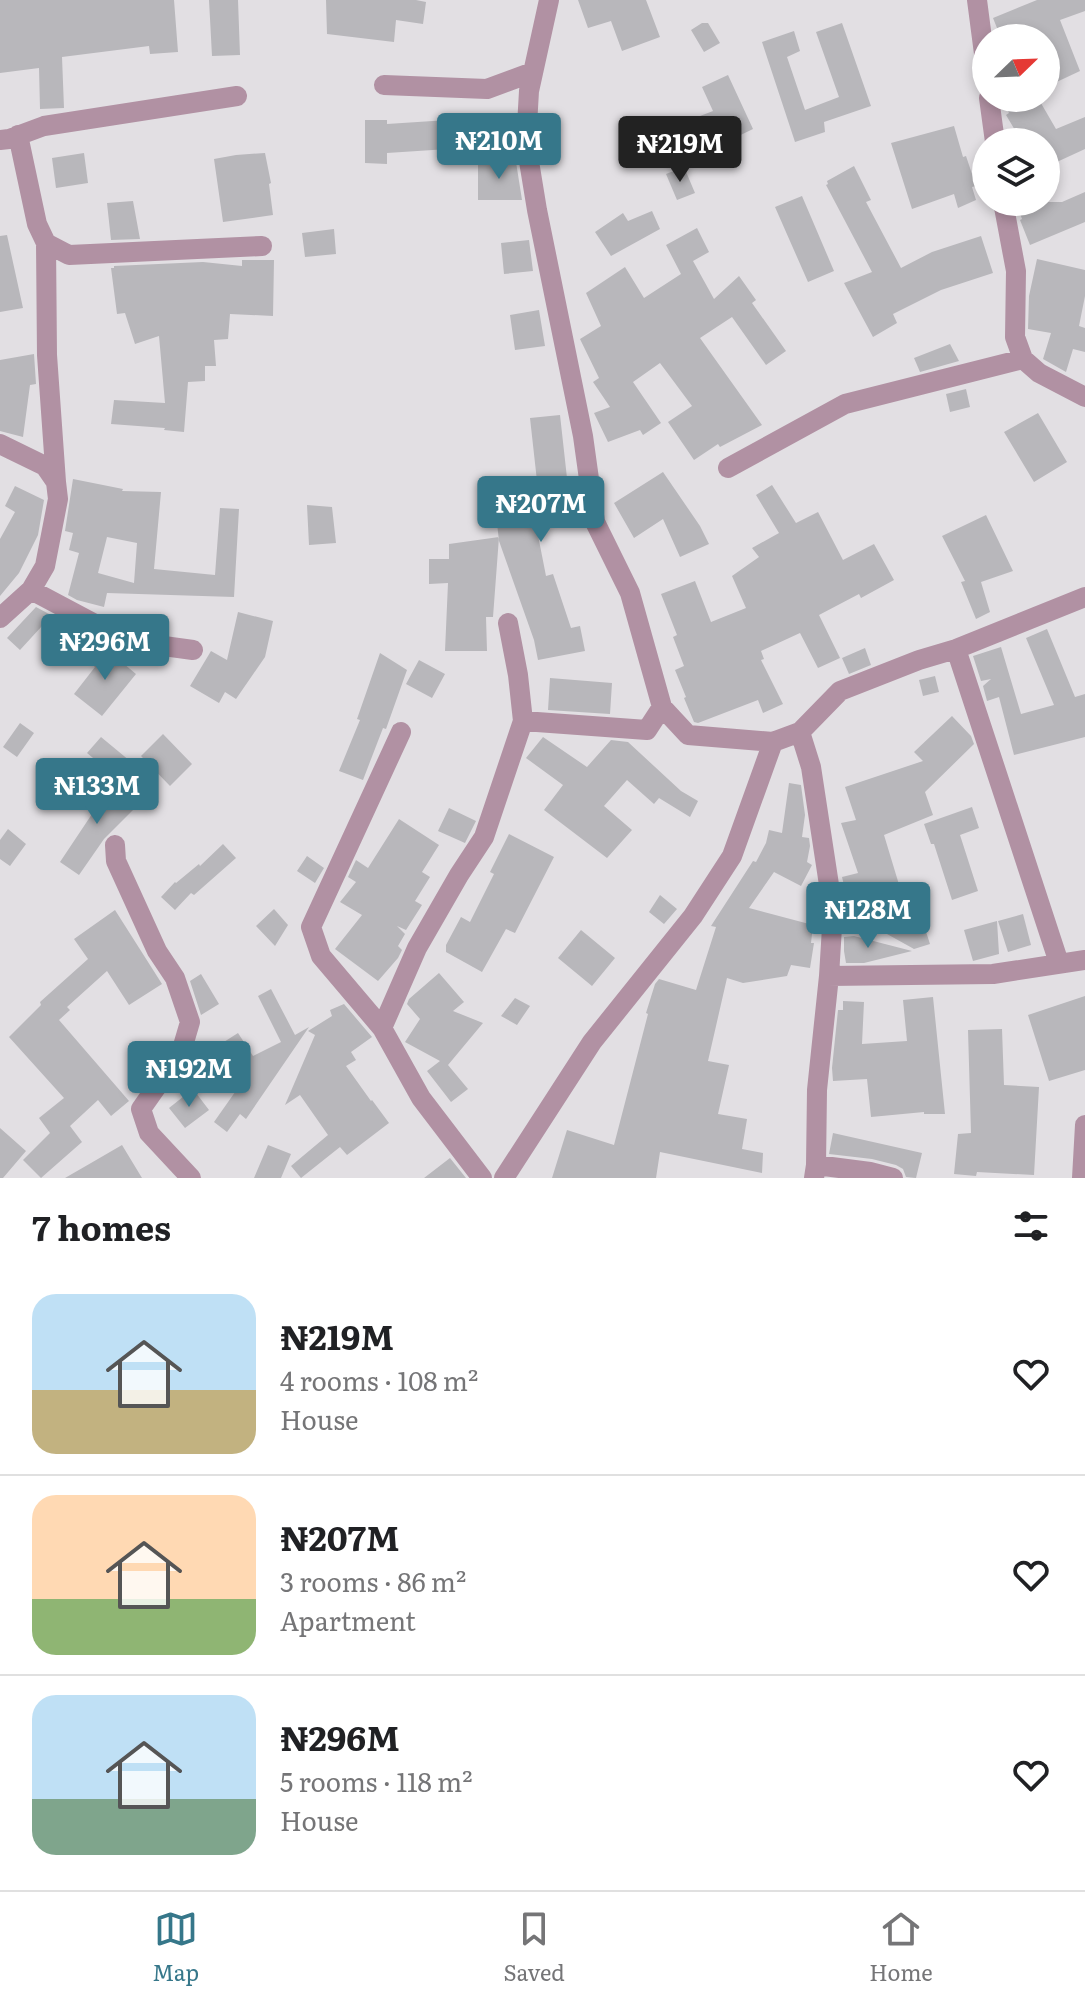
<!DOCTYPE html>
<meta charset="utf-8">
<style>
body{margin:0;font-family:Literata,serif;background:#f6f6f6;color:#202124;height:100vh;display:flex;flex-direction:column;font-size:30px;white-space:nowrap}
*{box-sizing:border-box;margin:0}
p{font-size:26px;color:#757577}
.icon{flex:none;width:44px;height:44px;fill:none;stroke:currentColor;stroke-width:2;stroke-linecap:round;stroke-linejoin:round}
.map{position:relative;height:1178px;overflow:hidden}
.details{display:flex;flex-direction:column;background:#fff;flex:1}
.details>*{flex:none}
.needle{width:52px;rotate:67deg}
.tools{position:absolute;left:972px;top:24px;display:grid;gap:16px}
.tools a{display:grid;place-items:center;width:88px;height:88px;border-radius:50%;background:#fff;box-shadow:0 4px 12px #0003;font-size:40px}
.price{position:absolute;translate:-50% -68px;padding:0 18px;border-radius:8px;background:#36778a;color:#fff;font-size:26px;line-height:52px;filter:drop-shadow(0 2px 4px #0008)}
.price::after{content:'';position:absolute;left:50%;top:48px;width:24px;height:18px;margin-left:-12px;background:inherit;clip-path:polygon(0 0,100% 0,50% 100%)}
.price.selected{background:#222;color:#fff}
ul{padding:0;list-style:none}
li{display:flex;align-items:center;gap:24px;height:200px;padding:0 32px}
li+li{border-top:2px solid #e0e0e0}
li span{display:grid;place-items:center;flex:none;width:224px;height:160px;border-radius:24px;color:#555}
li>.icon{margin-inline-start:auto}
span .icon{width:96px;height:96px;fill:#fffc;stroke-width:1}
li b{font-size:34px}
h2{display:flex;justify-content:space-between;align-items:center;height:96px;padding:0 32px;font-size:34px}
.tabs{display:flex;justify-content:space-around;align-items:center;height:112px;border-top:2px solid #e0e0e0;background:#fff;font-size:22px;color:#757577}
.tabs a{display:grid;justify-items:center;gap:4px}
.tabs .selected{color:#36778a}
.map>svg:first-child{display:block}
</style>
<div class="map">
<svg width="1085" height="1178" viewBox="0 0 1085 1178">
<rect width="100%" height="100%" fill="#e2dfe3"/>
<path fill="#b8b7bb" fill-rule="evenodd" d="M0 0H174L178 52 150 54 149 46 62 57 64 108 40 109 39 68 0 73Z
M209 0H238L240 55 212 56Z
M326 0H416L426 2 423 24 396 20 394 42 327 34Z
M578 0H646L660 37 622 51 611 21 588 28Z
M1037 0H1085V11L1060 20 1080 71 1046 87V38H1001L993 18Z
M702 23H708L720 43 704 52 691 30Z
M842 23 871 106 824 122 825 132 795 142 762 42 794 31 800 51 787 57 805 110 839 97 816 32Z
M728 75 753 129 720 145 722 150 701 158 687 121 713 111 702 87Z
M1002 98H1038L1056 129 1085 117V149L1046 167V142H1022L1006 115 1009 113Z
M473 115 474 159H448V149L387 153V164L365 163V120H387V124L448 120V116Z
M954 126 963 157 966 156 976 186 972 187 976 200 958 208 954 194 912 209 891 143Z
M84 153 88 183 56 188 52 158Z
M265 153 271 183 269 184 273 215 223 222 214 159 236 155Z
M478 162H516L522 200H478Z
M854 166 871 200 866 202 901 268 932 252 981 236 993 273 941 290 893 314 897 323 873 337 844 283 872 272 826 185 828 184 827 181Z
M684 167 695 193 677 200 666 174Z
M1085 192V222L1030 245 1020 220 1022 219 1016 202H1062Z
M802 196 834 271 808 282 775 207Z
M133 201 140 239 111 240 107 203Z
M652 211 660 229 611 256 595 232 623 213 628 221Z
M697 228 709 252 693 261 714 299 739 276 756 300 752 303 786 351 766 365 732 317 700 338 762 425 720 447 718 444 694 460 668 422 692 406 660 363 633 382 661 423 643 435 640 430 608 442 594 413 610 407 593 382 599 378 580 339 601 326 586 293 625 267 644 298 681 274 666 245Z
M334 229 336 254 305 257 302 233Z
M7 235 23 308 0 312V236Z
M529 240 533 271 504 274 501 243Z
M1037 259 1085 270V296L1079 326 1085 328V352L1073 349 1066 372 1043 359 1051 333 1028 329 1029 296Z
M242 260H274L273 316 230 314 228 339 214 340 216 366H205V381L188 382 184 432 164 430 165 428 111 424 114 400 165 403 159 336 135 344 125 313 117 314 111 268H114V266L203 262 242 266Z
M539 310 545 346 515 350 510 315Z
M950 344 959 361 920 372 914 358Z
M34 354 36 384 30 385 23 437 0 431V360Z
M966 389 970 407 950 412 946 394Z
M1038 413 1067 462 1034 482 1004 432Z
M560 415 569 496 574 495 576 515 535 520 546 576 553 574 571 628 580 626 585 651 538 660 534 640 499 541 495 505 539 499 530 418Z
M663 472 700 526 709 544 680 557 663 519 634 538 614 503Z
M73 479 123 489 122 491 161 492 154 569 215 575 220 508 239 509 234 597 107 593 104 607 77 600 68 595 79 553 69 550 73 533 65 531ZM107 537 137 543 134 583 98 573Z
M772 485 796 523 818 512 843 560 874 544 894 580 861 598 859 594 819 615 840 658 818 668 800 633 761 651 764 659 761 660 783 704 763 713 758 700 698 723 694 722 684 698 686 697 675 670 684 666 673 637 677 635 661 594 695 581 711 622 746 608 732 576 759 557 752 548 779 533 756 495Z
M15 486 44 500 38 535 19 573 0 596V539L15 512 5 506Z
M307 505 332 507 336 543 309 545Z
M986 515 1013 571 981 582 990 612 976 619 961 582 965 581 942 536Z
M499 537 493 617H486L487 651H445L448 583 429 584V559H449V544Z
M36 607 64 622 57 635 42 626 20 650 7 638Z
M238 612 273 621 265 657 236 699 225 692 219 703 190 686 211 651 227 660Z
M1047 629 1075 697 1085 694V737L1014 755 999 697 987 701 983 686 991 679 981 681 973 656 1001 647 1021 714 1054 705 1026 638Z
M105 648 136 674 102 716 74 694 95 667 92 664Z
M865 648 871 665 849 674 842 658Z
M380 653 407 670 386 729 383 728 363 780 339 771 360 720 357 719Z
M419 660 445 674 432 698 406 684Z
M935 676 939 692 923 696 919 680Z
M550 678 612 683 610 714 548 710Z
M952 716 971 736 974 744 925 792 933 815 884 835 907 911 918 907 930 944 914 949 851 914 842 877 858 873 841 823 856 820 845 787 923 761 914 752Z
M20 723 34 733 17 757 3 747Z
M163 734 192 764 170 786 141 756Z
M101 737 130 761 116 777 87 753Z
M543 737 587 767 611 740 628 742 681 791 698 801 690 817 659 798 654 804 627 780 604 806 632 830 607 858 544 810 563 785 526 758Z
M104 779 134 809 104 839 79 875 60 862 96 808 86 797Z
M789 783 801 785 805 815 802 837 809 838 810 846 807 862 812 865 801 886 774 872 749 908 813 925 811 943H814L810 968 791 965 787 976 743 983 727 978 708 1061 729 1065 718 1114 747 1119 742 1149 763 1153 762 1173 660 1152 656 1178H552L567 1130 614 1145 648 1014 646 1013 655 984 659 979 696 990 716 927 711 926 753 861 756 862 766 843 769 830 782 833Z
M972 807 979 828 960 835 978 891 952 900 934 844H931L924 824Z
M449 808 476 821 465 843 438 831Z
M399 819 439 845 422 872 430 877 415 901 422 905 406 930 397 926 405 934 398 946 402 950 398 958 378 981 335 949 362 915 340 902 356 882 348 877 356 860 368 868Z
M8 829 26 844 10 866 0 859V840Z
M509 834 554 857 515 933 506 929 482 972 446 952V945L461 917 470 922 494 874 490 872Z
M223 844 236 858 194 895 191 893 175 910 161 897 175 882 176 883 199 864 200 866Z
M307 856 324 868 315 883 297 871Z
M660 895 677 909 664 924 649 912Z
M274 909 288 925 275 946 256 926Z
M115 910 162 984 129 1005 107 971 67 1007 70 1010 59 1020 129 1101 111 1116 98 1100 70 1126 82 1142 41 1178 23 1160 50 1133 39 1118 64 1098 9 1037 41 1005 40 1002 88 959 74 939Z
M1023 914 1031 945 1008 952 998 921Z
M997 921 999 954 973 961 964 930Z
M581 930 615 958 592 986 558 958Z
M854 936 912 951 864 963H846L844 951V937Z
M439 973 464 1002 453 1011 483 1023 448 1065 468 1089 451 1102 427 1071 440 1061 405 1042 420 1019 407 1004 409 999Z
M201 974 219 1004 201 1015 190 981Z
M271 989 295 1035 309 1027 246 1119 240 1114 227 1132 214 1122 240 1085 216 1047 238 1033 253 1056 281 1042 258 996Z
M1085 996V1070L1049 1081 1028 1015Z
M933 997 945 1114H924V1112L871 1117 867 1079 833 1081 832 1068 838 1010H843V1001L864 1002 862 1044 907 1041 903 1000Z
M515 998 530 1006 517 1025 501 1016Z
M344 1004 372 1037 351 1052 356 1060 346 1066 371 1101 372 1100 389 1123 347 1155 340 1147 301 1178 291 1166 328 1135 300 1095 285 1105 315 1035 308 1031 332 1016 330 1010Z
M1002 1029 1004 1085 1039 1087 1034 1175 977 1172 976 1176 954 1174 958 1134 971 1133 968 1030Z
M193 1089 209 1110 185 1128 169 1108Z
M0 1128 26 1151 3 1178H0Z
M833 1133 922 1153 916 1178 906 1177 903 1169 896 1165 872 1159 829 1154Z
M122 1145 142 1178H65L91 1163Z
M268 1145 291 1154 281 1178H254Z
M450 1158 466 1178H424Z"/>
<g fill="none" stroke-linecap="round" stroke-linejoin="round">
<path stroke="#b191a3" stroke-width="20" d="M549 0 529 91 526 143 537 210 583 436 595 522 630 593 662 707 688 735 773 742 800 732 840 691 919 660 956 649 1085 597
M977 0 986 69
M384 85 487 89 533 72
M989 98 995 142
M18 135 37 224 46 243 69 255 262 246
M0 140 9 139 44 126 237 96
M1003 202 1016 271 1015 337 1023 359 1039 373 1085 397
M46 243 47 355 56 482
M0 444 45 466 56 482 58 499 45 566 31 590 0 618
M728 468 845 404 1023 359
M31 590 127 641 193 650
M956 649 1059 963
M523 721 647 730 662 707
M401 732 311 927 321 956 382 1028 421 1098 482 1178
M800 732 811 767 833 911 829 976 817 1090 816 1165 814 1178
M115 845 116 861 157 951 175 978 190 1022 180 1056 155 1089 141 1109 149 1133 191 1178
M829 976 993 974 1085 960
M382 1028 417 948 459 875 484 837 523 721 518 675 508 623
M816 1165 870 1172 893 1178
M504 1178 592 1042 693 916 732 856 773 742
M1082 1178 1085 1125"/>
</g>
</svg>
<div class="tools">
<a><svg class="needle" viewBox="-14 -14 28 28"><path d="M0-13l5 13h-10z" fill="#e53935"/><path d="M0 13l5-13h-10z" fill="#757577"/></svg></a>
<a><svg class="icon" aria-label="layers" viewBox="0 0 24 24"><path d="M12 4l9 5-9 5-9-5zM3 14l9 5 9-5"/></svg></a>
</div>
<b class="price" style="left:499px;top:181px">₦210M</b>
<b class="price selected" style="left:680px;top:184px">₦219M</b>
<b class="price" style="left:541px;top:544px">₦207M</b>
<b class="price" style="left:105px;top:682px">₦296M</b>
<b class="price" style="left:97px;top:826px">₦133M</b>
<b class="price" style="left:868px;top:950px">₦128M</b>
<b class="price" style="left:189px;top:1109px">₦192M</b>
</div>
<section class="details">
<h2>7 homes<svg class="icon" aria-label="filters" viewBox="0 0 24 24"><path d="M4 7h16M4 17h16"/><circle cx="9" cy="7" r="2"/><circle cx="15" cy="17" r="2"/></svg></h2>
<ul>
<li><span style="background:linear-gradient(#bfe0f5 60%,#c2b280 0)"><svg class="icon" aria-label="home" viewBox="0 0 24 24"><path d="M3 11l9-7 9 7M6 9v11h12V9"/></svg></span><div><b>₦219M</b><p>4 rooms · 108 m²</p><p>House</p></div><svg class="icon" aria-label="heart" viewBox="0 0 24 24"><path d="M12 20l-8-8c-3-5 5-10 8-4 3-6 11-1 8 4z"/></svg></li>
<li><span style="background:linear-gradient(#ffd9b3 65%,#8fb573 0)"><svg class="icon" aria-label="home" viewBox="0 0 24 24"><path d="M3 11l9-7 9 7M6 9v11h12V9"/></svg></span><div><b>₦207M</b><p>3 rooms · 86 m²</p><p>Apartment</p></div><svg class="icon" aria-label="heart" viewBox="0 0 24 24"><path d="M12 20l-8-8c-3-5 5-10 8-4 3-6 11-1 8 4z"/></svg></li>
<li><span style="background:linear-gradient(#bfe0f5 65%,#7fa58c 0)"><svg class="icon" aria-label="home" viewBox="0 0 24 24"><path d="M3 11l9-7 9 7M6 9v11h12V9"/></svg></span><div><b>₦296M</b><p>5 rooms · 118 m²</p><p>House</p></div><svg class="icon" aria-label="heart" viewBox="0 0 24 24"><path d="M12 20l-8-8c-3-5 5-10 8-4 3-6 11-1 8 4z"/></svg></li>
</ul>
</section>
<nav class="tabs">
<a class="selected"><svg class="icon" aria-label="map" viewBox="0 0 24 24"><path d="M3 6l6-2 6 2 6-2v14l-6 2-6-2-6 2zM9 4v14M15 6v14"/></svg>Map</a>
<a><svg class="icon" aria-label="saved" viewBox="0 0 24 24"><path d="M7 4h10v16l-5-4-5 4z"/></svg>Saved</a>
<a><svg class="icon" aria-label="home" viewBox="0 0 24 24"><path d="M3 11l9-7 9 7M6 9v11h12V9"/></svg>Home</a>
</nav>
